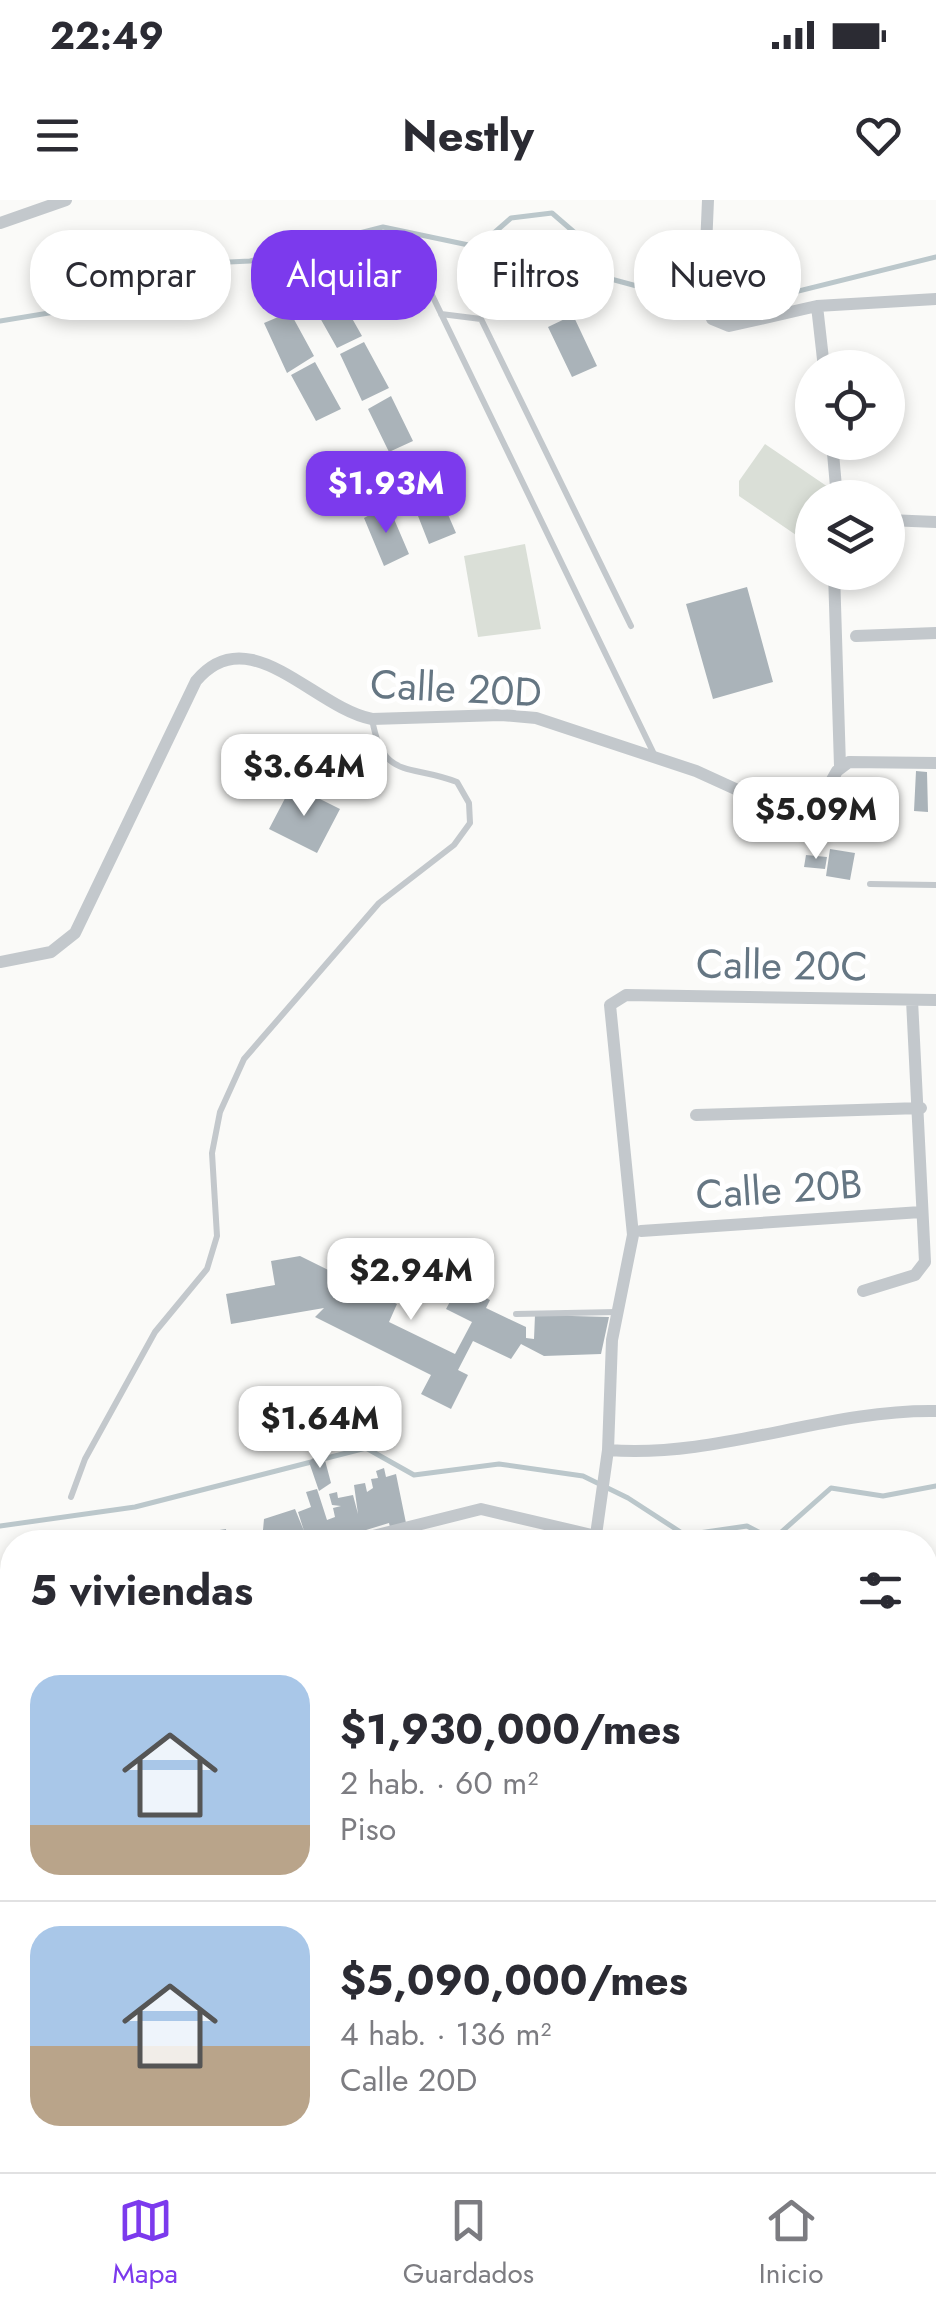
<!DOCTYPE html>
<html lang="es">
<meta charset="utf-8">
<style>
body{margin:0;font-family:Jost,sans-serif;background:#f7f7f7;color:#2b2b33;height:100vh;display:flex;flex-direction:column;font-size:38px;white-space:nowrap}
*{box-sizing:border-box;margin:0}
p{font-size:32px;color:#7c7c81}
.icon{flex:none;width:55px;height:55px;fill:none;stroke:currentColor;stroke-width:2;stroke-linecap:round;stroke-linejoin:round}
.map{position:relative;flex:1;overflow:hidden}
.sheet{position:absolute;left:0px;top:1330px;width:938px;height:642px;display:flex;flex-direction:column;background:#fff;border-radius:40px 40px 0 0;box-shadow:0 5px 15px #0003}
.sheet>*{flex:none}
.guide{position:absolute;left:30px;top:30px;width:878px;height:90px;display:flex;gap:20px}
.controls{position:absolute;left:795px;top:150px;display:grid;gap:20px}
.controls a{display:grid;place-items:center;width:110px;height:110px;border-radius:50%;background:#fff;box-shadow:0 5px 15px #0003;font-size:50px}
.price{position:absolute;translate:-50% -85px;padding:0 22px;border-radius:20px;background:#fff;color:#222;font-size:32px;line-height:65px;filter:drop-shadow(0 2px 5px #0008)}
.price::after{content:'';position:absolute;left:50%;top:60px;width:30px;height:22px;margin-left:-15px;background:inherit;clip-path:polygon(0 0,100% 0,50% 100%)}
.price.selected{background:#7c3aed;color:#fff}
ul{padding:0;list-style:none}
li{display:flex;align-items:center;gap:30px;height:250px;padding:0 30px}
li+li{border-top:2px solid #e1e1e2}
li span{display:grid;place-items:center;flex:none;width:280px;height:200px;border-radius:30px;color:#555}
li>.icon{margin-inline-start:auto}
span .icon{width:120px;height:120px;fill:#fffc;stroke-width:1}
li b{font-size:42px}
h2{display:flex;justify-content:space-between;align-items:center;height:120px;padding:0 30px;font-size:42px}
.tag{padding:0 35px;border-radius:40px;background:#fff;box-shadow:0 5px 15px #0003;font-size:35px;line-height:90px}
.tag.selected{background:#7c3aed;color:#fff}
.status{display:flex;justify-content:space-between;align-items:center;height:70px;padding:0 50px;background:#fff;direction:ltr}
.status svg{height:28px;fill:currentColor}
header{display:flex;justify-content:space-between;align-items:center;height:130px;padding:0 30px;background:#fff;font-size:45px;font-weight:700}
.tab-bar{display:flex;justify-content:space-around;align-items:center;height:140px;border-top:2px solid #e1e1e2;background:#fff;font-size:28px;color:#7c7c81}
.tab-bar a{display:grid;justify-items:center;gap:5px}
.tab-bar .selected{color:#7c3aed}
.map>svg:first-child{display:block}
</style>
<div class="status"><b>22:49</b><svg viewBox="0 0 49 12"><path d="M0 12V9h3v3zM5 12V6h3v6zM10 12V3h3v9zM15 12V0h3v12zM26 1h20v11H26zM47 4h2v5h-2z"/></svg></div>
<header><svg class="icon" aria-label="menu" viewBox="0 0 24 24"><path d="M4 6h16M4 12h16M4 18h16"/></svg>Nestly<svg class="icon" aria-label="heart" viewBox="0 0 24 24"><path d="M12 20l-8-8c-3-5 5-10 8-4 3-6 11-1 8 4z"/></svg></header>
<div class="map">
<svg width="936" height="1972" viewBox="0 0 936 1972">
<rect width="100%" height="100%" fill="#fafaf8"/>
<path fill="#dadfd7" d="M765 244 828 287 821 297 812 298V310L796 335 739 296V281Z
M525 344 541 429 478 437 464 356Z
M0 1408 12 1419V1862L0 1859Z"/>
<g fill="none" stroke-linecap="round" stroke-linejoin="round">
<path stroke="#bbc7cb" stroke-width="5" d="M719 97 762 100 936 57
M0 121 67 110 139 78 208 63 250 61 383 27 478 47 511 18 552 13 582 39 596 75 659 92 696 87
M0 1326 135 1307 366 1248 414 1275 499 1264 583 1276 628 1298 685 1335 747 1326 768 1337 778 1335 831 1288 883 1296 936 1286"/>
</g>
<path fill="#aab3b9" d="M336 90 362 136 337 148 311 102Z
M290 112 314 156 287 173 264 123Z
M573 115 597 166 572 177 548 127Z
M364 142 389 188 362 201 340 154Z
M315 162 341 209 316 221 291 175Z
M391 196 413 241 389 252 368 209Z
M360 255 385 300 358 312 335 266Z
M434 282 456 333 429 344 409 293Z
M388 305 409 354 384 366 364 318Z
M747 387 773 482 713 499 686 404Z
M916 571 927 572 928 612 914 611Z
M292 585 340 609 317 653 269 629Z
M830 649 855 653 850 680 826 676Z
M806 655 827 657 825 669 804 667Z
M300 1056 397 1104 389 1122 455 1154 472 1122 446 1109 459 1085 490 1100 486 1108 526 1127V1138L534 1139 535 1115 609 1117 601 1154 544 1156 521 1144 511 1159 473 1141 458 1170 468 1175 451 1209 421 1194 431 1175 315 1117 324 1108 231 1124 226 1094 275 1085 271 1061Z
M322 1249 331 1283 319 1291 309 1262Z
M384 1268 386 1277 396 1274 406 1323 390 1327 389 1323 327 1342H231V1333L263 1330 264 1319 295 1309 304 1331 298 1312 311 1307 306 1292 317 1289 327 1320 335 1317 333 1308 341 1306 332 1305 329 1294 337 1292 338 1298 353 1295 358 1314 354 1285 365 1283 367 1292 373 1288 371 1279 378 1278 376 1271Z
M226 1329 227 1342H208L207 1332Z
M936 1627V1679L925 1685V1638Z
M936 1681V1698L925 1703V1687Z
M936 1702V1762L925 1763V1705Z
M925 1767 936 1768V1793L925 1794Z
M925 1796 936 1800V1861L925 1860Z
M925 1869H936V1904L925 1908Z
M339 1960H351L364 1972H329Z
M353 1960H463L474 1969 367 1972Z
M490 1960H535L522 1972H477Z
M659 1960H677L681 1972H649Z"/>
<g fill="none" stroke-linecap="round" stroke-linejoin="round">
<path stroke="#c3c8cc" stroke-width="6" d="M383 104 413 91 432 95 654 554
M441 114 481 119 631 426
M870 684 936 685
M516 1114 617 1112
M71 1297 85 1259 155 1132 207 1069 217 1036 212 953 220 912 244 859 379 703 454 645 470 623 469 603 457 582C408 563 383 581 372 519
M925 1389 936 1388"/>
<path stroke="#c3c8cc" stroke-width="12" d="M708 0 704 94 712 119 729 126 817 106 936 99
M0 23 66 0
M817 106 824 168
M832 242 837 298
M888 320 936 322
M834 372 840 566
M856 436 936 433
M0 762 51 752 75 733 196 481C249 417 314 508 372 519L501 515 536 518 696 571 786 612 816 608 837 571 849 562 936 563
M696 915 921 908
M641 1031 921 1012
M863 1091 915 1075 925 1062 912 800
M608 1250C718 1259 826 1209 936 1211
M349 1342 481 1309 596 1336
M595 1342 608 1250 612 1140 633 1035 610 805 626 795 936 800
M925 1508 930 1537
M925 1632 936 1620
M477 1963 480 1960
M792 1972 802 1960"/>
</g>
<g text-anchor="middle" stroke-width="10" stroke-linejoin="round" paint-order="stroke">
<g font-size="40" fill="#657683" stroke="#fff">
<text transform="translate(456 488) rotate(3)" y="14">Calle 20D</text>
<text transform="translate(782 765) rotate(1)" y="14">Calle 20C</text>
<text transform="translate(779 989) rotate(-4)" y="14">Calle 20B</text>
</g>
</g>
</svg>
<div class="controls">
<a><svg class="icon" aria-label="locate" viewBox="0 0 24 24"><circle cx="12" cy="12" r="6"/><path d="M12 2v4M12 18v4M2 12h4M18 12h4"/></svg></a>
<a><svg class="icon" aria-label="layers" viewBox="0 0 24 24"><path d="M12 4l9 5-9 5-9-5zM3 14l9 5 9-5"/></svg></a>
</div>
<b class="price selected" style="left:386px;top:336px">$1.93M</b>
<b class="price" style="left:304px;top:619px">$3.64M</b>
<b class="price" style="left:816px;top:662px">$5.09M</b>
<b class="price" style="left:411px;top:1123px">$2.94M</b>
<b class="price" style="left:320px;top:1271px">$1.64M</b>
<div class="guide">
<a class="tag">Comprar</a>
<a class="tag selected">Alquilar</a>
<a class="tag">Filtros</a>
<a class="tag">Nuevo</a>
</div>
<section class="sheet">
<h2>5 viviendas<svg class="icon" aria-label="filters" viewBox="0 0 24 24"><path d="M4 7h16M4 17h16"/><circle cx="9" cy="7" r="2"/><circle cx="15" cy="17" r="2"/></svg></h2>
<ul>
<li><span style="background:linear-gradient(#a9c7e8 75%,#b9a48a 0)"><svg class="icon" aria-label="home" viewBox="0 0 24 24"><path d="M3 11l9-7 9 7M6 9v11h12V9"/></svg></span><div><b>$1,930,000/mes</b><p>2 hab. · 60 m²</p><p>Piso</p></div></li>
<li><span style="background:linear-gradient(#a9c7e8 60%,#b9a48a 0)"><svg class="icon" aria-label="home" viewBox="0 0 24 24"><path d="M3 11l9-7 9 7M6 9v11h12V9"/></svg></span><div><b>$5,090,000/mes</b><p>4 hab. · 136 m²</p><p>Calle 20D</p></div></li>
</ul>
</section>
</div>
<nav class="tab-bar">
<a class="selected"><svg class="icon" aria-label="map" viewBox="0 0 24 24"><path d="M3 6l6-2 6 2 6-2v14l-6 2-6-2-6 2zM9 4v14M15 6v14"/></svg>Mapa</a>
<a><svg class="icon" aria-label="saved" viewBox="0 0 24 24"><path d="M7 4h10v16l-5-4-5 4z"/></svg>Guardados</a>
<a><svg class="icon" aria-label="home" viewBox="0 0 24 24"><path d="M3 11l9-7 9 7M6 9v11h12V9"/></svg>Inicio</a>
</nav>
